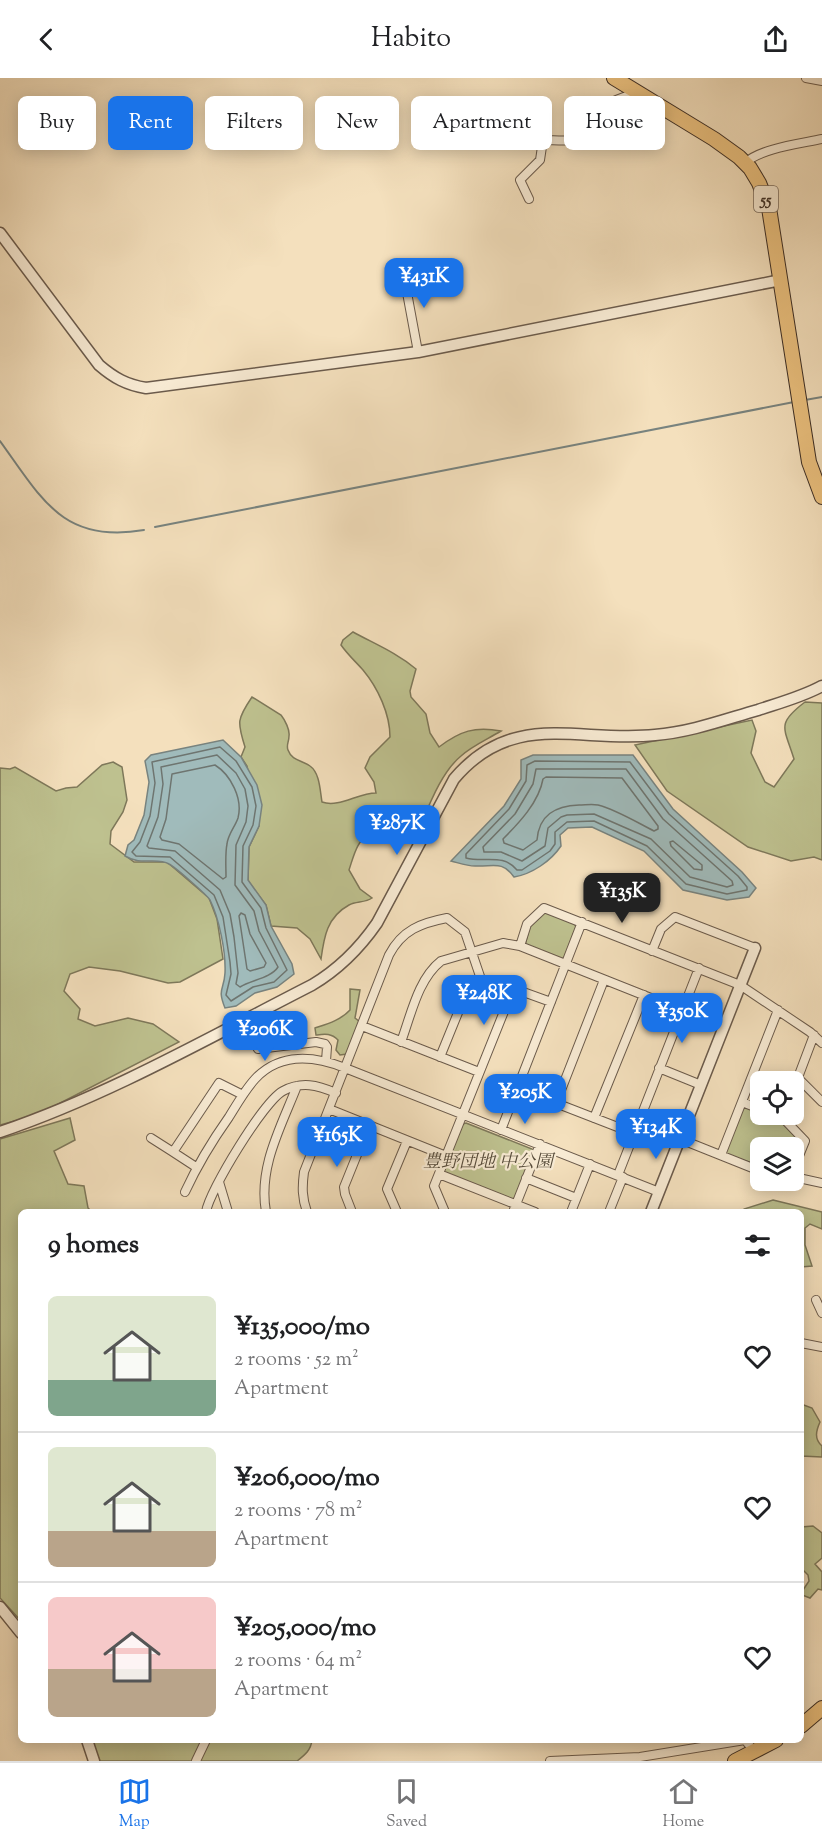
<!DOCTYPE html>
<meta charset="utf-8">
<style>
body{margin:0;font-family:"Sorts Mill Goudy","Noto Serif JP",serif;background:#f2f2f2;color:#202124;height:100vh;display:flex;flex-direction:column;font-size:22px;white-space:nowrap}
*{box-sizing:border-box;margin:0}
p{font-size:20px;color:#757577}
.icon{flex:none;width:33px;height:33px;fill:none;stroke:currentColor;stroke-width:2;stroke-linecap:round;stroke-linejoin:round}
.map{position:relative;flex:1;overflow:hidden}
.drawer{position:absolute;left:18px;top:1131px;width:786px;height:534px;display:flex;flex-direction:column;background:#fff;border-radius:9px;box-shadow:0 3px 15px #0003}
.drawer>*{flex:none}
.top-card{position:absolute;left:18px;top:18px;width:786px;height:54px;display:flex;gap:12px}
.controls{position:absolute;left:750px;top:993px;display:grid;gap:12px}
.controls a{display:grid;place-items:center;width:54px;height:54px;border-radius:9px;background:#fff;box-shadow:0 3px 15px #0003;font-size:30px}
.price{position:absolute;translate:-50% -51px;padding:0 14px;border-radius:12px;background:#1a73e8;color:#fff;font-size:20px;line-height:39px;filter:drop-shadow(0 2px 3px #0008)}
.price::after{content:'';position:absolute;left:50%;top:36px;width:18px;height:14px;margin-left:-9px;background:inherit;clip-path:polygon(0 0,100% 0,50% 100%)}
.price.selected{background:#222;color:#fff}
ul{padding:0;list-style:none}
li{display:flex;align-items:center;gap:18px;height:150px;padding:0 30px}
li+li{border-top:2px solid #e0e0e0}
li span{display:grid;place-items:center;flex:none;width:168px;height:120px;border-radius:9px;color:#555}
li>.icon{margin-inline-start:auto}
span .icon{width:72px;height:72px;fill:#fffc;stroke-width:1}
li b{font-size:26px}
h2{display:flex;justify-content:space-between;align-items:center;height:72px;padding:0 30px;font-size:26px}
.chip{padding:0 21px;border-radius:9px;background:#fff;box-shadow:0 3px 15px #0003;font-size:21px;line-height:54px}
.chip.selected{background:#1a73e8;color:#fff}
header{display:flex;justify-content:space-between;align-items:center;height:78px;padding:0 30px;background:#fff;font-size:27px;font-weight:600}
.tabs{display:flex;justify-content:space-around;align-items:center;height:84px;border-top:2px solid #e0e0e0;background:#fff;font-size:16px;color:#757577}
.tabs a{display:grid;justify-items:center;gap:3px}
.tabs .selected{color:#1a73e8}
.map>svg:first-child{display:block}
</style>
<header><svg class="icon" aria-label="back" viewBox="0 0 24 24"><path d="M15 5l-7 7 7 7"/></svg>Habito<svg class="icon" aria-label="share" viewBox="0 0 24 24"><path d="M12 15V3M7 8l5-5 5 5M5 13v7h14v-7"/></svg></header>
<div class="map">
<svg width="822" height="1683" viewBox="0 0 822 1683">
<rect width="100%" height="100%" fill="#f4e0bd"/>
<filter id="stains"><feTurbulence type="fractalNoise" baseFrequency=".00333" numOctaves="4"/><feColorMatrix values="0 0 0 0 .2 0 0 0 0 .09 0 0 0 0 .02 0 0 0 .5 -.17"/></filter>
<radialGradient id="worn" r=".72"><stop offset=".6" stop-color="#630" stop-opacity="0"/><stop offset="1" stop-color="#630" stop-opacity=".3"/></radialGradient>
<path fill="#bec18f" stroke="#7e785a" stroke-width="1.5" d="M353 554C375 566 397 575 416 591L410 613 411 619 426 636 430 655 439 669C460 653 475 648 501 653 488 661 472 668 461 678 438 697 426 737 413 764L372 754C357 761 354 777 349 792L360 811 372 820C365 825 356 823 349 827 327 839 324 859 321 881L310 861 297 850 271 848 266 827 248 803 249 769 259 748 247 688 241 679 245 669C237 644 237 641 252 619L281 637C285 642 290 652 289 658 289 664 286 667 288 672 292 683 302 682 310 688 320 695 320 713 322 724 339 730 358 715 376 715L374 704 365 690 370 679 390 659C390 636 378 610 363 592 356 584 348 577 341 567L343 562Z
M805 624 822 625V782L814 779 791 783 748 769 667 713 635 667 752 642 756 653 751 675 765 704 774 709 794 681C784 649 776 646 805 624Z
M113 684 122 689 127 722 123 734 111 753 110 766 134 784H167L209 820 217 841 223 881 180 904 168 905 120 893 89 889 70 896 64 913 80 931 78 941 95 948 128 940 153 946 179 964 37 1037 0 1047V690L10 691 15 689 56 713 66 710 77 709 102 687Z
M545 834 574 845 576 849 564 880 561 882 525 867 530 848Z
M350 911 360 912 355 940 360 944 347 976 340 977 336 972 338 962C331 955 325 956 316 957L315 950C327 946 341 942 350 932Z
M746 1029 760 1034V1036C778 1037 788 1050 800 1062L794 1082V1070H760V1088L726 1076 725 1072 743 1030Z
M70 1040 75 1062 54 1073 68 1106 84 1108 88 1130 92 1134H21V1543L0 1520V1061Z
M466 1045 532 1071 533 1074 515 1120 512 1121 446 1096 443 1092 463 1046Z
M773 1122 822 1134V1151L810 1146 805 1150V1167L812 1188 801 1189V1134H743L744 1131Z
M801 1326 812 1330 820 1344C816 1353 814 1361 822 1368V1379L801 1378Z
M813 1448 822 1455V1480L815 1486 822 1494V1512L818 1511 810 1520 802 1517 801 1515 809 1503 808 1497 801 1490V1449Z
M91 1662H312C311 1672 305 1677 297 1683H100Z"/>
<path fill="#a0bbbb" stroke="#78837f" stroke-width="1.5" d="M223 662 241 679 257 707 262 727 259 748 249 769 248 802 266 827 271 848 292 886 294 896 277 909 255 915 236 928 225 930C217 910 224 913 225 895 226 874 219 840 210 822 207 817 175 789 169 786 157 779 141 788 125 778L128 767 134 762 144 737 149 704 145 683 151 677Z
M533 677H633L673 731 742 794 756 810 749 819 727 822 683 812 644 773 592 749 568 750 560 757 561 768C551 783 532 796 514 799 502 782 493 789 475 788 467 788 459 785 451 783L504 728 521 701V682Z"/>
<g fill="none" stroke-linecap="round" stroke-linejoin="round">
<path stroke="#6e7570" stroke-width="1.5" d="M220 669 236 683 252 709 256 728 253 747 243 768 242 804 261 830 266 850 287 892 274 904 253 909 231 923 226 917 231 896 230 884 223 839 214 817 170 779 136 778 132 774 140 764 150 738 155 705 152 684Z
M217 677 236 695 245 711 248 728 246 744 236 767 235 807 254 833 259 853 278 889C271 900 251 902 240 909L236 906 238 895 234 859 230 836 220 812 175 773 149 770 147 768 158 739 163 706 161 689Z
M535 683 630 684 669 736 738 798 747 809V812L727 816 686 806 647 768 594 743 567 744 555 754V766L550 773 522 792H517C503 775 485 785 466 780V776L509 731 526 703 527 687Z
M215 687C231 697 243 721 238 740 235 749 228 756 227 766 225 776 226 788 226 799L223 801 179 766 162 762 160 759 166 741 172 696Z
M536 691H626L663 741 732 803 733 807 727 809 690 799 651 761 594 736 567 737 561 739 548 750 545 768 522 783 501 774H484L483 769 515 736 533 706Z
M546 699 622 700 658 748V751L654 753C636 744 617 732 598 727 592 726 585 727 579 727 555 728 539 737 537 762L523 772 504 765 503 761C519 745 539 724 543 701Z
M673 763 702 787V792L694 791 671 768 670 764Z
M241 835 245 837 250 856 266 885 264 889 250 893 247 891 239 838Z"/>
<path stroke="#78837f" stroke-width="2" d="M805 322 822 319
M0 363C42 421 63 466 144 452
M155 449 794 324"/>
<defs>
<path id="minor" d="M806 0 822 3
M745 85C762 70 799 66 822 61
M529 121 520 102 540 82 543 62C559 62 583 66 596 54 594 24 613 24 637 14
M403 193 418 274
M520 868 527 846 544 830 740 907 810 954 822 965
M652 873 661 851 675 839 755 870
M242 943 258 971 316 964 325 966 327 969 326 983
M362 948 479 994
M401 964C411 937 418 901 441 883L503 865 520 868 681 932
M440 979 464 920 504 907 551 924
M659 990 701 1007
M798 1000 822 1024
M517 1010 633 1055
M794 1010 814 957
M742 1024 760 1031
M556 1025 604 902
M329 1031 446 1078
M775 1036 782 1039 805 1063 794 1090
M594 1040 644 917
M501 1052 582 844
M151 1060 173 1074
M680 1061 760 1093
M721 1077 778 932
M196 1089 173 1074 219 1005 243 1017
M439 1096 535 1134
M618 1097 699 890
M794 1099 822 1105
M526 1100 576 1120
M219 1104 228 1134
M185 1114C197 1088 212 1063 229 1039 237 1026 245 1012 255 1001 280 974 315 978 345 990L659 1114
M206 1134C209 1113 264 1023 283 1013 302 1003 317 1007 336 1015
M266 1134C258 1089 281 1049 297 1008
M307 1134C302 1120 302 1109 304 1094L389 877C402 852 421 845 447 840L465 854 485 913
M352 1134 345 1116 344 1109 369 1047
M397 1134 387 1111 407 1063
M445 1134 434 1108 513 911
M513 1134 540 1066
M571 1134 590 1086
M609 1134 623 1099
M816 1222 822 1235
M801 1265 822 1269
M196 1683 206 1662
M550 1683 640 1679 745 1662 754 1673"/>
<path id="tertiary" d="M0 155 99 287C114 300 127 307 146 310L418 274 781 202
M0 1054C109 1017 210 959 312 907 339 891 359 871 377 845L454 701C513 631 578 665 655 657 691 654 723 642 758 632 779 625 802 619 822 608
M651 1134 755 870
M0 1529 21 1555
M87 1662 94 1683"/>
<path id="primary" d="M614 0 714 61 739 79 750 90 759 105 769 130 809 384 822 419
M801 1648 822 1630
M735 1683 776 1662"/>
</defs>
<use href="#minor" stroke="#6b5b4c" stroke-width="10"/>
<use href="#tertiary" stroke="#6b5b4c" stroke-width="13"/>
<use href="#primary" stroke="#3d2f26" stroke-width="16"/>
<use href="#minor" stroke="#f8ebd4" stroke-width="8"/>
<use href="#tertiary" stroke="#f8ebd4" stroke-width="10"/>
<use href="#primary" stroke="#eac07e" stroke-width="14"/>
</g>
<g text-anchor="middle" stroke-width="4.5" stroke-linejoin="round" paint-order="stroke">
<rect fill="#f8ebd4" stroke="#75675a" stroke-width="1.5" x="754" y="108" width="24" height="26" rx="4.5"/>
<g font-size="16" font-weight="bold" fill="#3d2f26">
<text x="766" y="127">55</text>
</g>
<g font-size="18" font-style="italic" fill="#574c3b" stroke="#f8ebd4">
<text x="488" y="1089">豊野団地 中公園</text>
</g>
</g>
<rect width="100%" height="100%" filter="url(#stains)"/>
<rect width="100%" height="100%" fill="url(#worn)"/>
</svg>
<div class="controls">
<a><svg class="icon" aria-label="locate" viewBox="0 0 24 24"><circle cx="12" cy="12" r="6"/><path d="M12 2v4M12 18v4M2 12h4M18 12h4"/></svg></a>
<a><svg class="icon" aria-label="layers" viewBox="0 0 24 24"><path d="M12 4l9 5-9 5-9-5zM3 14l9 5 9-5"/></svg></a>
</div>
<b class="price" style="left:424px;top:231px">¥431K</b>
<b class="price" style="left:397px;top:778px">¥287K</b>
<b class="price selected" style="left:622px;top:846px">¥135K</b>
<b class="price" style="left:484px;top:948px">¥248K</b>
<b class="price" style="left:682px;top:966px">¥350K</b>
<b class="price" style="left:265px;top:984px">¥206K</b>
<b class="price" style="left:525px;top:1047px">¥205K</b>
<b class="price" style="left:656px;top:1082px">¥134K</b>
<b class="price" style="left:337px;top:1090px">¥165K</b>
<div class="top-card">
<a class="chip">Buy</a>
<a class="chip selected">Rent</a>
<a class="chip">Filters</a>
<a class="chip">New</a>
<a class="chip">Apartment</a>
<a class="chip">House</a>
</div>
<section class="drawer">
<h2>9 homes<svg class="icon" aria-label="filters" viewBox="0 0 24 24"><path d="M4 7h16M4 17h16"/><circle cx="9" cy="7" r="2"/><circle cx="15" cy="17" r="2"/></svg></h2>
<ul>
<li><span style="background:linear-gradient(#dfe7d0 70%,#7fa58c 0)"><svg class="icon" aria-label="home" viewBox="0 0 24 24"><path d="M3 11l9-7 9 7M6 9v11h12V9"/></svg></span><div><b>¥135,000/mo</b><p>2 rooms · 52 m²</p><p>Apartment</p></div><svg class="icon" aria-label="heart" viewBox="0 0 24 24"><path d="M12 20l-8-8c-3-5 5-10 8-4 3-6 11-1 8 4z"/></svg></li>
<li><span style="background:linear-gradient(#dfe7d0 70%,#b9a48a 0)"><svg class="icon" aria-label="home" viewBox="0 0 24 24"><path d="M3 11l9-7 9 7M6 9v11h12V9"/></svg></span><div><b>¥206,000/mo</b><p>2 rooms · 78 m²</p><p>Apartment</p></div><svg class="icon" aria-label="heart" viewBox="0 0 24 24"><path d="M12 20l-8-8c-3-5 5-10 8-4 3-6 11-1 8 4z"/></svg></li>
<li><span style="background:linear-gradient(#f6c9c9 60%,#b9a48a 0)"><svg class="icon" aria-label="home" viewBox="0 0 24 24"><path d="M3 11l9-7 9 7M6 9v11h12V9"/></svg></span><div><b>¥205,000/mo</b><p>2 rooms · 64 m²</p><p>Apartment</p></div><svg class="icon" aria-label="heart" viewBox="0 0 24 24"><path d="M12 20l-8-8c-3-5 5-10 8-4 3-6 11-1 8 4z"/></svg></li>
</ul>
</section>
</div>
<nav class="tabs">
<a class="selected"><svg class="icon" aria-label="map" viewBox="0 0 24 24"><path d="M3 6l6-2 6 2 6-2v14l-6 2-6-2-6 2zM9 4v14M15 6v14"/></svg>Map</a>
<a><svg class="icon" aria-label="saved" viewBox="0 0 24 24"><path d="M7 4h10v16l-5-4-5 4z"/></svg>Saved</a>
<a><svg class="icon" aria-label="home" viewBox="0 0 24 24"><path d="M3 11l9-7 9 7M6 9v11h12V9"/></svg>Home</a>
</nav>
